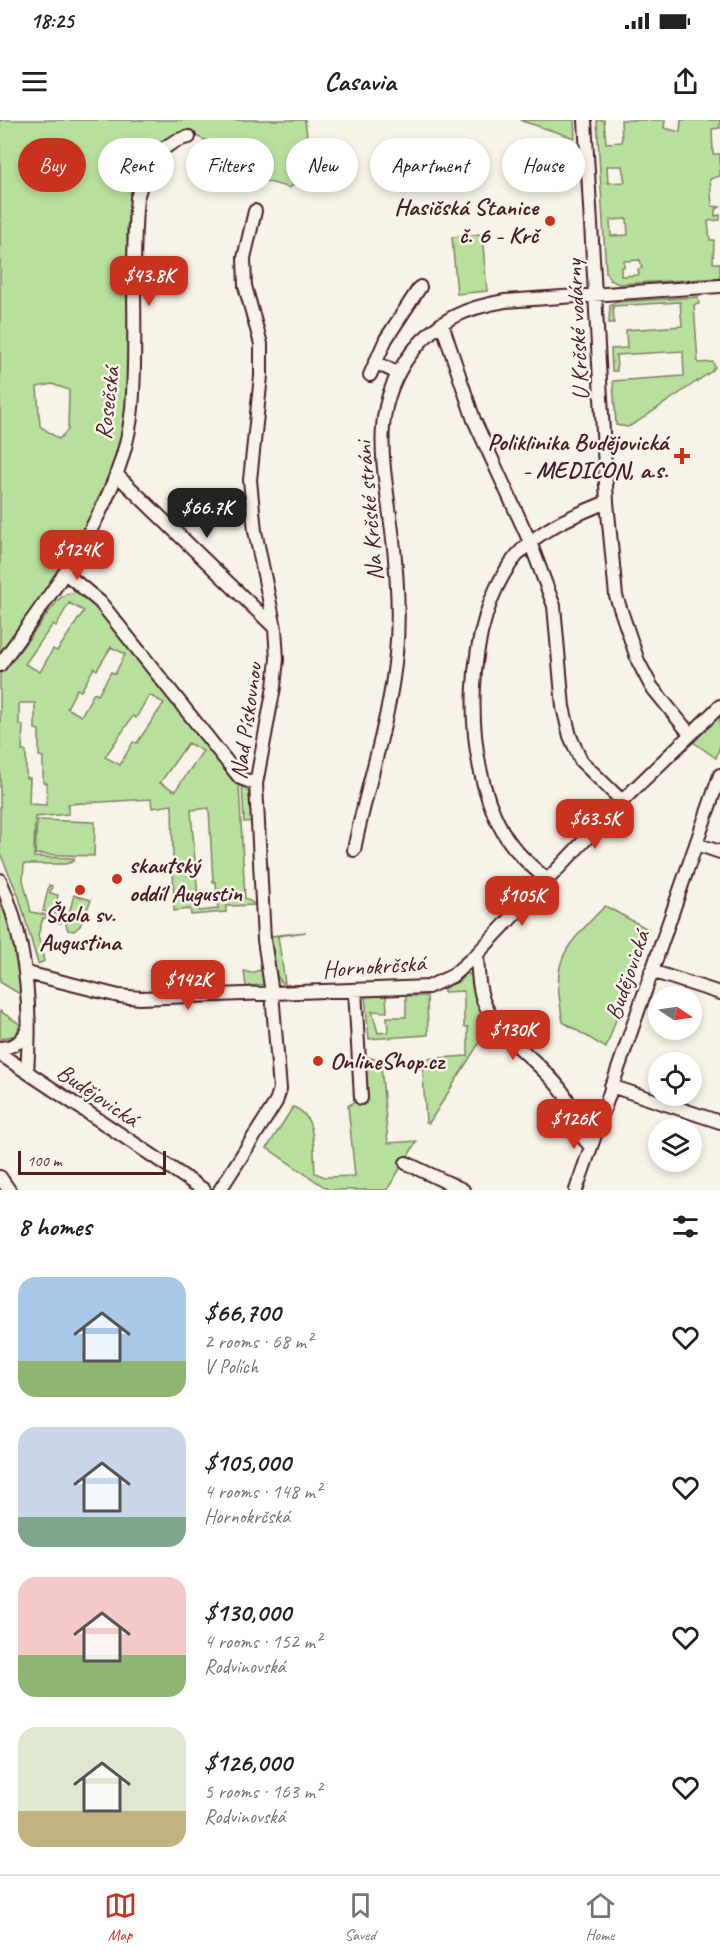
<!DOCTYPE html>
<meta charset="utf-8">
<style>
body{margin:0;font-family:Caveat,sans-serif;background:#f2f2f2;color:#202124;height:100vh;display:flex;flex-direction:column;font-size:22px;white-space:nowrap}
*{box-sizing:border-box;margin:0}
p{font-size:20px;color:#757577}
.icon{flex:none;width:33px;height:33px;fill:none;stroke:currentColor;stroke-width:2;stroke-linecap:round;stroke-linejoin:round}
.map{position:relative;height:1070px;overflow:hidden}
.details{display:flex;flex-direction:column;background:#fff;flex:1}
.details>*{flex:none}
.hud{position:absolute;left:18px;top:18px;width:684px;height:54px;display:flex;gap:12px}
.needle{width:39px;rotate:103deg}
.controls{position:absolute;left:648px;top:866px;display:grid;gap:12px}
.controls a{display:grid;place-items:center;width:54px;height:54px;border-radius:50%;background:#fff;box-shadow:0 3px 9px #0003;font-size:30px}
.scale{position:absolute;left:18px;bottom:15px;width:148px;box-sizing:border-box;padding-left:6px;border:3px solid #4a1f2b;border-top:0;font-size:16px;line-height:21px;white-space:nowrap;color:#4a1f2b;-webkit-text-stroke:4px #f7f3e8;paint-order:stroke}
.price{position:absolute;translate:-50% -51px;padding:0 14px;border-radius:12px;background:#c8321e;color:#fff;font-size:20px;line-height:39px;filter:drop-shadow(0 2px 3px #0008)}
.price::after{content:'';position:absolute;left:50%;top:36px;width:18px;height:14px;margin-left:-9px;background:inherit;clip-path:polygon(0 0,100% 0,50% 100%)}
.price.on{background:#222;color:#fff}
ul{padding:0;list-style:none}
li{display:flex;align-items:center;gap:18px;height:150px;padding:0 18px}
li span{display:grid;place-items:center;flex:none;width:168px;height:120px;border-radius:18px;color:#555}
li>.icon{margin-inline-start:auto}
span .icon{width:72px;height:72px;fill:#fffc;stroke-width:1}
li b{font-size:26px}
h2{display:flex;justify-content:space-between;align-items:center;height:72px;padding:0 18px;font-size:26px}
.chip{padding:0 21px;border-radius:27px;background:#fff;box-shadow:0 3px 9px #0003;font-size:21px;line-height:54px}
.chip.on{background:#c8321e;color:#fff}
.status{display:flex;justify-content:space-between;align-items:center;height:42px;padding:0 30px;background:#fff;direction:ltr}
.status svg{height:16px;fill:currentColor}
header{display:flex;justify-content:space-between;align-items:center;height:78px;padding:0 18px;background:#fff;font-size:27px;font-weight:800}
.tab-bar{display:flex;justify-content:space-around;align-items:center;height:84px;border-top:2px solid #e0e0e0;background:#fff;font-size:16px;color:#757577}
.tab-bar a{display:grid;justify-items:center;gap:3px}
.tab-bar .on{color:#c8321e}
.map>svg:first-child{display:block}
</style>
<div class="status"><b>18:25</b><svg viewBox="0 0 49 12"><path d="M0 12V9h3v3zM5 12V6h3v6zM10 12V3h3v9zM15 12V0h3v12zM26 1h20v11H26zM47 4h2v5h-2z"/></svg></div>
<header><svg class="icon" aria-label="menu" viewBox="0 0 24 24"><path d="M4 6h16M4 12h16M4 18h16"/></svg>Casavia<svg class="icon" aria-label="share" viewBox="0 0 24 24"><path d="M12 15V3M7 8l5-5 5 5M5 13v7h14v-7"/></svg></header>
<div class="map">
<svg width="720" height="1070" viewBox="0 0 720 1070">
<rect width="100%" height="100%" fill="#f7f3e8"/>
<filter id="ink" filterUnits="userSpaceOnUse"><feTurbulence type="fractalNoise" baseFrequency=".0167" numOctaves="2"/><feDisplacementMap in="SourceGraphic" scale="12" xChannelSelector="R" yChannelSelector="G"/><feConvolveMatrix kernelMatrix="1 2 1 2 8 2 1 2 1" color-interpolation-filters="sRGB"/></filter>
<g filter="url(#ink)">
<path fill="#b7e09d" stroke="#808064" stroke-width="1.5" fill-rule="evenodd" d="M0 0H305L311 48 290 68 247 56 228 30 196 16H175L155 29 138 49 131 75 127 108 130 287 112 355 63 452 0 536ZM52 264 69 270 68 310 59 319 40 306 37 267Z
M521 0H574L575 18 522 1Z
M597 0H604L606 23 622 22 621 0H665L664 8 680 12 681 0H720V8L712 9 713 34H720V56L710 59 712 86 720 87 715 90V96L720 95V100L708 101 710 120H714L713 143H720V158L619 164 610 160 606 153ZM607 46H622L625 62 608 63ZM627 99 628 115 611 116 610 100ZM640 140 642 148 638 149 639 155 621 156V147H624V141Z
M482 114 487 171 457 174 452 117Z
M698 177 699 184 694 185 698 243 713 242 715 247 712 251 637 302 628 307 616 305 613 261 684 256 683 231 616 235 617 251H612L611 229 627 228 626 210 682 206 680 182 613 186 614 203H609L610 186 615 182Z
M78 472 88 477 239 665 245 778 256 785 226 786V792L191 795 190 789 174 791 172 685 152 688 151 679 68 684V694L35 697 34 737 74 738V741L66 744H24L23 760 31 792 63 798 61 803 43 798 38 815 44 841 38 844 19 777 0 733V552L6 549 58 480 66 474ZM69 483 84 491 57 531 53 529 40 552 25 544 53 504 56 506ZM111 527 125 534 115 554 111 552 98 575 94 573 81 596 67 588 77 569 81 571 94 548 97 550ZM149 575 164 583 137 623 133 622 120 645 105 637 133 596 136 598ZM19 583H35V609L39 610V636L43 637V662L47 663 46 685 29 684 30 658H26V631H22L23 605 19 604ZM188 623 203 631 175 671 160 663ZM209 688 213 762H216L218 789 199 791 191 690Z
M720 595V626L716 638 693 622Z
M242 663 249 673 250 689H255V701L244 702Z
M37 700 95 702 94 736 35 734Z
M49 765 52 766 50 773 58 775 55 787 65 790 63 795 58 792 57 794 43 791Z
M0 773 12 812 23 876 0 862Z
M74 775 91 780 80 806 74 811 68 810 66 805Z
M605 786 648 809 606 928 563 902C551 837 562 831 605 786Z
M306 812 278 816 285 863H282L277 856 271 816Z
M263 849 265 864 246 867 244 851 251 853Z
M467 853 473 856 477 882 491 904 429 1003 426 1002 422 939 468 936V907H464V871L444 872V868L458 862Z
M386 875 387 892 372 891 378 913 388 912 387 897H406V876H427L428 915 369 919 365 876Z
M0 891 20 904 16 915 0 919Z
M368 937 377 940 381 945 388 1023 417 1021 387 1070H329L267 1028 293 987C318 995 313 1032 315 1053L325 1057 355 1056 348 986 365 976 364 942Z"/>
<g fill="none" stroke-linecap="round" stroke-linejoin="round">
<defs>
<path id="minor" d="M585 0 607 382 616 476 638 541 651 566 690 614
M442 204 474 300 530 422 554 486 563 587 570 616 581 641 622 681
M375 242 397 253
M370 255 386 219 420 167
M117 355 275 508
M65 453 100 482 240 658 256 664
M0 545C52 471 124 382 132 288 138 218 130 148 137 78 145 50 157 23 189 17
M696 724 720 732
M354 730C367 664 390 600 396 534 400 493 397 451 392 411 384 344 368 289 412 232 438 199 465 188 505 181L720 166
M546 759C530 745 514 731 503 712 461 640 462 499 518 434 541 408 575 395 607 382
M0 760C27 821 32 886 27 952
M477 834C478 852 478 873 487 889 505 922 543 943 564 974 576 991 574 1013 591 1026
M651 851 720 873
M27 853 119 876 140 878 428 867 452 856 477 834 622 681 720 586
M355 870 361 978
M0 928C15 927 23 921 28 908
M0 934 204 1070
M611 966 720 1002
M406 1043 463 1070
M0 1057 9 1070
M220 1070 276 982 280 969 272 873 264 820 256 664 274 567 277 539 275 508 255 411 250 360 261 256V224L245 166 244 138 255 91
M576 1070 720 655"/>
</defs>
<use href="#minor" stroke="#4a1f2b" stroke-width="16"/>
<use href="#minor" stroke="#f7f3e8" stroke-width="12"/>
</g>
</g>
<g fill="#c8321e" stroke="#f7f3e8" stroke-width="2">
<circle cx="550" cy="101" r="6"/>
<path d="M679 327h6v6h6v6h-6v6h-6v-6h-6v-6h6z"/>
<circle cx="117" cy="759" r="6"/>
<circle cx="80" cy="770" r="6"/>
<circle cx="318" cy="941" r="6"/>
</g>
<g text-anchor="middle" stroke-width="5" stroke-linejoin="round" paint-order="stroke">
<g font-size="24" font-weight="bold" fill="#4a1f2b" stroke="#f7f3e8" text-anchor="end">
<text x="538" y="95">Hasičská Stanice<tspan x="538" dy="28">č. 6 - Krč</tspan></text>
<text x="668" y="330">Poliklinika Budějovická<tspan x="668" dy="28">- MEDICON, a.s.</tspan></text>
<text x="129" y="753" text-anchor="start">skautský<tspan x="129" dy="28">oddíl Augustin</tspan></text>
<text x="80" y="802" text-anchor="middle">Škola sv.<tspan x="80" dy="28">Augustina</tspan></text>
<text x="330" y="949" text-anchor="start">OnlineShop.cz</text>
</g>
<g font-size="24" fill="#4a1f2b" stroke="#f7f3e8">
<text transform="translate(577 210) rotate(-93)" y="8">U Krčské vodárny</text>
<text transform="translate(107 283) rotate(-83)" y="8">Rosečská</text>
<text transform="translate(369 391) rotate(-95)" y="8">Na Krčské stráni</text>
<text transform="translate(246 601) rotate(-82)" y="8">Nad Pískovnou</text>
<text transform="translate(374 846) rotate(-4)" y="8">Hornokrčská</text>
<text transform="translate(627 855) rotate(-71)" y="8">Budějovická</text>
<text transform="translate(98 975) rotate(34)" y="8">Budějovická</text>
</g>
</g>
</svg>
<div class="controls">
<a><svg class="needle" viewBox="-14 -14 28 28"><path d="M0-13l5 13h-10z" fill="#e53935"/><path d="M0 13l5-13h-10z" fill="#757577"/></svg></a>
<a><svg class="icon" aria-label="locate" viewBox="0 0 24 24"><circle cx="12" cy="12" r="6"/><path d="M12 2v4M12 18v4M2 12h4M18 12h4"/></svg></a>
<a><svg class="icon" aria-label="layers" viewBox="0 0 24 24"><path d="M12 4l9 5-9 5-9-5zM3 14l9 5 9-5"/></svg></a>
</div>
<div class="scale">100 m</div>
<b class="price" style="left:149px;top:187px">$43.8K</b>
<b class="price on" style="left:207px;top:419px">$66.7K</b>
<b class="price" style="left:77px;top:461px">$124K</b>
<b class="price" style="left:595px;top:730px">$63.5K</b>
<b class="price" style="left:522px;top:807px">$105K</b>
<b class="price" style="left:188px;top:891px">$142K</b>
<b class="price" style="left:513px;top:941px">$130K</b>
<b class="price" style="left:574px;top:1030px">$126K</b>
<div class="hud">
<a class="chip on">Buy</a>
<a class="chip">Rent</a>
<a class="chip">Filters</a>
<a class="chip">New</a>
<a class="chip">Apartment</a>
<a class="chip">House</a>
</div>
</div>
<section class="details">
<h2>8 homes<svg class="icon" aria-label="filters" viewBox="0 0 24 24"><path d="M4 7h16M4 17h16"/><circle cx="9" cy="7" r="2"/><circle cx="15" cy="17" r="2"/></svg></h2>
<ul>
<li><span style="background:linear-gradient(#a9c7e8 70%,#8fb573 0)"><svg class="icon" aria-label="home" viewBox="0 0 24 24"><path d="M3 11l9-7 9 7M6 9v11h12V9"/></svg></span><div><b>$66,700</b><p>2 rooms · 68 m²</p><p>V Polích</p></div><svg class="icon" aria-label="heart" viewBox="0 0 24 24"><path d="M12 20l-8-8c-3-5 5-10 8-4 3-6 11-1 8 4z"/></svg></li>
<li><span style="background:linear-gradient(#c9d6e8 75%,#7fa58c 0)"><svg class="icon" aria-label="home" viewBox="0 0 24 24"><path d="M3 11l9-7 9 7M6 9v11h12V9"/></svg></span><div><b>$105,000</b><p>4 rooms · 148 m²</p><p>Hornokrčská</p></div><svg class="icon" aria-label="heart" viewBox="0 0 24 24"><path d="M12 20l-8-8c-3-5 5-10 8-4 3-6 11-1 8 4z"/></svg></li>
<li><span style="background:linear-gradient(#f6c9c9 65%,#8fb573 0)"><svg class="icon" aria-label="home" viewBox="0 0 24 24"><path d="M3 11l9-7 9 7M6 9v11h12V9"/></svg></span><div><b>$130,000</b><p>4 rooms · 152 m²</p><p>Rodvinovská</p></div><svg class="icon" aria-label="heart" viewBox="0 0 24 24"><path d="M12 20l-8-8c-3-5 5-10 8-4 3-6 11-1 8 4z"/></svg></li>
<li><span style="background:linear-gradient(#dfe7d0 70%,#c2b280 0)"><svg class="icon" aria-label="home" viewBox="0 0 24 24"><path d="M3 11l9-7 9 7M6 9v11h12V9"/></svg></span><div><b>$126,000</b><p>5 rooms · 163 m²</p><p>Rodvinovská</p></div><svg class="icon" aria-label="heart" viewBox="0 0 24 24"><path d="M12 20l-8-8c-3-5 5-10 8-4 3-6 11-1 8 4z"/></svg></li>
</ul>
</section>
<nav class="tab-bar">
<a class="on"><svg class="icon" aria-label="map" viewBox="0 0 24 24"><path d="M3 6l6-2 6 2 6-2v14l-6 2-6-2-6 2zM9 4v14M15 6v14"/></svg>Map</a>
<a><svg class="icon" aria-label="saved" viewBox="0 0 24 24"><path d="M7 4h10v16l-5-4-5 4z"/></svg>Saved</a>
<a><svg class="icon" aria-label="home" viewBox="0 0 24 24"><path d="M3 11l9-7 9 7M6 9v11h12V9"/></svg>Home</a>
</nav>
